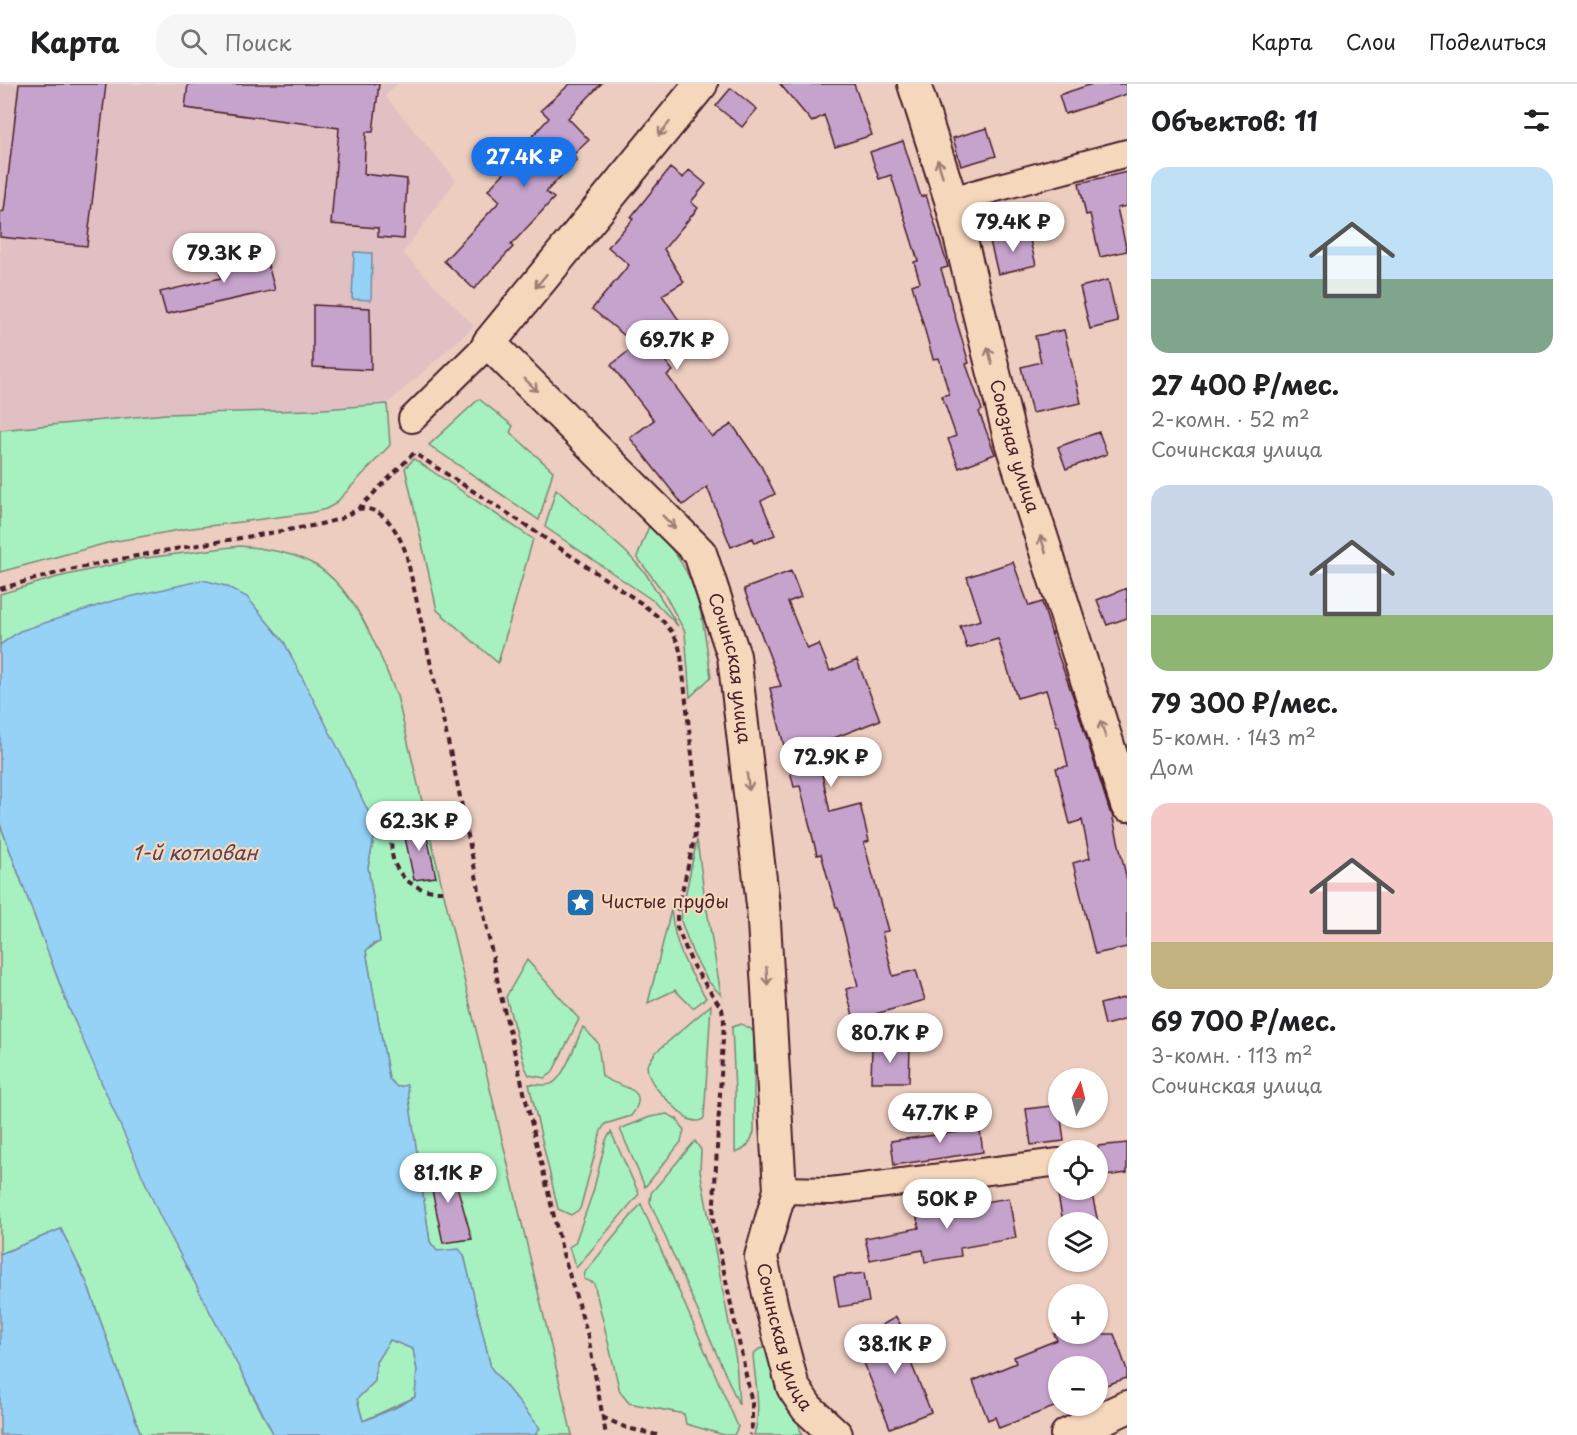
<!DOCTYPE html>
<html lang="ru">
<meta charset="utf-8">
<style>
body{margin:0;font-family:"Playpen Sans",sans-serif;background:#f6f6f6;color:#202124;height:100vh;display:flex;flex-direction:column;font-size:22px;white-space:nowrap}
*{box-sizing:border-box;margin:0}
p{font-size:20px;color:#757577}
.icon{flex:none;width:33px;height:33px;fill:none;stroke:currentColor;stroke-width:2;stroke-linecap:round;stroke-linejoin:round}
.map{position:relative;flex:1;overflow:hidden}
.panel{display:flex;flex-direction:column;background:#fff;width:450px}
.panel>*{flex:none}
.needle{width:39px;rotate:7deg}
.fabs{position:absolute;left:1048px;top:984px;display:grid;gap:12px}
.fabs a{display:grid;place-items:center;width:60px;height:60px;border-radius:50%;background:#fff;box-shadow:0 2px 4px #0004;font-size:30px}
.price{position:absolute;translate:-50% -51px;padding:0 14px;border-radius:21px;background:#fff;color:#222;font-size:20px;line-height:39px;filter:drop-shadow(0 2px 3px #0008)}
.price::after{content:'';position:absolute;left:50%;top:36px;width:18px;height:14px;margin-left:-9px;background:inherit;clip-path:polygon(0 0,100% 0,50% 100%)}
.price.on{background:#1a73e8;color:#fff}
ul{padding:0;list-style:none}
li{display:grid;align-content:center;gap:12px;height:318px;padding:0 24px}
li span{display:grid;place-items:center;height:186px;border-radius:18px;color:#555}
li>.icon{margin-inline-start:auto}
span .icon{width:108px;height:108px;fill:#fffc;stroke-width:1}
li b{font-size:26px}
h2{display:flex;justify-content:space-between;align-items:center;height:72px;padding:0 24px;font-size:26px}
header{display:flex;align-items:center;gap:36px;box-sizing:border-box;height:84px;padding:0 30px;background:#fff;border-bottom:2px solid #e0e0e0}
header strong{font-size:28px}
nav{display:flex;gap:33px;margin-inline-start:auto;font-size:21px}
.search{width:420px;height:54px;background:#f6f6f6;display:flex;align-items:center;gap:15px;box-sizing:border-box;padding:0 21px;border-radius:24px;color:#757577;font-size:22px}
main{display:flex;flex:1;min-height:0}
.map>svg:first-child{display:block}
</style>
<header>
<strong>Карта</strong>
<div class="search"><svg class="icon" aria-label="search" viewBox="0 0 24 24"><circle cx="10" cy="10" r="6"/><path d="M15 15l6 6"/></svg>Поиск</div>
<nav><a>Карта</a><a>Слои</a><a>Поделиться</a></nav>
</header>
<main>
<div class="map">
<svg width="1127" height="1351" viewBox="0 0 1127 1351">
<rect width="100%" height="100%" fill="#eccdbf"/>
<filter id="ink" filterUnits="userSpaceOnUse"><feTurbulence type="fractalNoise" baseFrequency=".0167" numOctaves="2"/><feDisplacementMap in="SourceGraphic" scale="12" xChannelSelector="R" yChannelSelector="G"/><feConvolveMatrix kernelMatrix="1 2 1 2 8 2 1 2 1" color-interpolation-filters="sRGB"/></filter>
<g filter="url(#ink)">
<path fill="#e1c0c3" d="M0 0H397L385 12 456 96 403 169 474 242 387 320 311 326 166 330 0 346Z"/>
<path fill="#a7f1c0" stroke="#788876" stroke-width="1.5" d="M479 315 513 342 510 348 553 387 539 436 429 361Z
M387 320 390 361 335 420 326 425 309 429 185 445 111 458 0 488V346L166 330 311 326Z
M414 375 533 455 498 579 437 526 405 384Z
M556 405 626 468 646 490 678 542 655 518 545 443Z
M649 442C700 485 702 531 711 593L690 613 685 548 664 509 637 473Z
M240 462C263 464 295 469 315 481 357 506 379 569 397 612L572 1351H535L539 1344 491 1284 464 1171 437 1167 430 1158 407 1002 397 1003 389 995 366 867 380 857 368 783 376 744 284 558 20 547 0 561V510L58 493 138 475Z
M0 740 68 922 253 1312 274 1351H141L87 1199 61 1145 0 1170Z
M697 756 705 816 685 813Z
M683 821 707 826 721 911 708 897 693 870 681 837Z
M671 826C675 864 686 882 706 914L693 924 675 906 648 919Z
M527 876 579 935 552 989 545 994 529 991 525 983 506 913Z
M711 921 704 1034C699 1039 692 1037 686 1034 672 1019 648 1003 647 982L655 969Z
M741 940 751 945 754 949V1048C751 1057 746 1068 735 1068V1007L732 943Z
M583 943 598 959 602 992C617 1005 654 1001 631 1032L605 1040 601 1047 580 1125 571 1131 558 1125 529 1000C537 1000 547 1003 553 999 565 992 577 956 583 943Z
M667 1030 677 1035 684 1046 681 1058 645 1103 620 1045 650 1033Z
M611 1048 639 1110 576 1184 569 1163 575 1159 593 1108 606 1056Z
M695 1057 701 1066 700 1087 736 1276 739 1321 650 1118 651 1109Z
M641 1120 736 1338 738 1343 734 1351H724L686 1340 684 1330 629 1319 620 1308 594 1199 584 1195 585 1188Z
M390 1256 413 1265 417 1286 415 1313 363 1337 357 1315 375 1297 376 1278Z
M770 1263 781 1283 802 1351H754C762 1326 755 1297 753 1271L759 1265Z"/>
<path fill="#95d2f6" stroke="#778aa5" stroke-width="1.5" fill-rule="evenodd" d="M354 168 372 169 371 216 352 215Z
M203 496 226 502 247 513 284 558 341 670 376 744 368 783 380 858 373 860 366 867 389 995 397 1003 407 1001 430 1158 437 1167 459 1165 464 1171 491 1284 540 1344 535 1351H274L159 1130 68 922 0 740V561L20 547 112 517ZM390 1256 413 1265 417 1286 415 1313 395 1324 363 1337 357 1315 375 1297 376 1278Z
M61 1145 87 1199 141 1351H0V1170Z"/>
<path fill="#c6a3cd" stroke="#4a1f2b" stroke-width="1.5" d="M19 0H106L87 162 0 153V128L4 127Z
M188 0H379L373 48H366L364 90 407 95 404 155 378 153V144L331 140 339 44 185 24Z
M570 0H601L568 34 589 56 573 71 577 75 546 108 554 114 511 161 513 163 474 205 444 177 500 117 488 106 521 71 518 68 549 34 541 26Z
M780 0H854L872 51 835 63 824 31 812 38Z
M1092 0H1127V10L1065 30 1059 11Z
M731 4 757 25 742 43 716 22Z
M987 44 996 72 961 82 953 54Z
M903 57 921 113 926 111 948 183 941 185 969 279 966 280 982 326 979 328 995 370 959 384 948 355 956 352 942 312 949 310 939 274 933 275 912 201 920 198 914 178 918 177 891 91 879 95 870 68Z
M670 84 683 94 689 86 706 100 691 118 698 124 664 165 684 198 662 211 684 244 655 264 673 287 667 291 712 353 732 340 761 382 775 410 761 417 775 451 755 459 753 454 731 463 707 403 683 421 630 354 654 336 611 281 636 261 592 225 629 181 608 163 633 135 631 133Z
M1127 88V122L1117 124 1127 167 1100 173 1090 130 1086 131 1079 99Z
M1028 148 1036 181 998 190 990 157Z
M264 166 275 206 166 230 160 208 221 194 217 176Z
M1108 196 1118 238 1090 245 1080 203Z
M313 221 370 224 371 286 313 283Z
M1064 246 1081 319 1032 329 1021 283 1041 278 1035 252Z
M1099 348 1107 370 1066 385 1058 363Z
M1013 478 1029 522 1042 518 1057 568 1075 618 1110 728 1112 730 1127 796V863L1095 870 1073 779 1090 774 1082 736 1070 740 1056 684 1068 682 1059 642H1057L1046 606 1017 614 998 555 967 564 960 542 981 536 967 493Z
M791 487 801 513 788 518 807 565 819 560 830 587 857 576 880 636 816 661 830 728 860 720 869 757 864 759 888 847 882 848 893 892 916 886 925 916 854 936 846 905 858 902 838 823H836L821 770 817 771 800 702 794 703 770 604 781 602 744 505Z
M1127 504V534L1107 541 1097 516Z
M424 739 436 793 414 796 403 744Z
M1127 913V935L1105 941 1100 920Z
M872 962 910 964 909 998H871Z
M1059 1021V1034H1061L1064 1057 1031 1061 1026 1025Z
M978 1033 983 1068 894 1081 891 1057 957 1048 956 1037Z
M1127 1059V1089L1098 1093V1062Z
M450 1077 472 1155 443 1159 427 1082Z
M1057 1106H1091L1098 1138H1063Z
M950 1111 952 1123 1009 1114 1016 1154 960 1164 961 1172 925 1178 923 1166 870 1176 865 1154 919 1144 914 1118Z
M864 1189 869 1218 839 1223 834 1193Z
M896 1233 912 1260 905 1264 931 1328 890 1344 864 1279 876 1274 863 1252Z
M1054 1250H1114L1127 1286V1294L1100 1303 1098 1282H1059V1321L999 1344 995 1333 988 1336 973 1297 1016 1279 1014 1273 1057 1256Z"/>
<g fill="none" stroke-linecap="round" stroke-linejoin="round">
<defs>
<path id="minor" d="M951 116 1127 69
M412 335 489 259
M780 1106 831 1107 1059 1078"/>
<g id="tertiary">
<path id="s1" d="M701 0 489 259 700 469 734 572 763 821 780 1106 761 1173 772 1224 793 1303 807 1324 836 1351"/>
<path id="s2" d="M914 0 951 116 1011 358 1127 721"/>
<path d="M1067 1351 1127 1323"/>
</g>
</defs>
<use href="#minor" stroke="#4a1f2b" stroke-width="30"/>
<use href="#tertiary" stroke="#4a1f2b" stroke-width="36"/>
<path stroke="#4a1f2b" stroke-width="4" stroke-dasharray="6 4.5" stroke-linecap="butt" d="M358 425C384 421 398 448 406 469L457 698 499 904 563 1170 588 1252 606 1351
M0 505C104 473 210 460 317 441L340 435 358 425 414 369 521 438 641 519 662 536 672 548 678 559 681 571 698 726 694 756 677 829V843L693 882 722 925 724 937 713 1136 752 1319V1341L750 1351
M422 720C371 743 388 810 442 807
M602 1333 627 1344 657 1351"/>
<use href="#minor" stroke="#f5d7bb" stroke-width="26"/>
<use href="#tertiary" stroke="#f5d7bb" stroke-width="32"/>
</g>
<defs><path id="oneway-shaft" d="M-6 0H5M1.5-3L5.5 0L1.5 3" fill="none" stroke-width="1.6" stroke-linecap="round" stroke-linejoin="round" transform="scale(1.5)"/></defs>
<g stroke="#a07b73">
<use href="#oneway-shaft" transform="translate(664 45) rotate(129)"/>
<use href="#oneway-shaft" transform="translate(940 84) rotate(-107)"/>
<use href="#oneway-shaft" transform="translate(541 197) rotate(129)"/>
<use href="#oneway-shaft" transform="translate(990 272) rotate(-104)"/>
<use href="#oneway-shaft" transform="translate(531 301) rotate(45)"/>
<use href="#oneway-shaft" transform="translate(669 438) rotate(45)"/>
<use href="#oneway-shaft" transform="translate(1043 460) rotate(-108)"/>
<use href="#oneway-shaft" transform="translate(1103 645) rotate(-108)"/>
<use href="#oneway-shaft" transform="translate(748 698) rotate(83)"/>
<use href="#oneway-shaft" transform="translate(767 892) rotate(86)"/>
</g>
</g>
<defs>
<symbol id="sight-square" viewBox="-11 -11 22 22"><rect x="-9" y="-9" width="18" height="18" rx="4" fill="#1f6fb2" stroke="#f5d7bb"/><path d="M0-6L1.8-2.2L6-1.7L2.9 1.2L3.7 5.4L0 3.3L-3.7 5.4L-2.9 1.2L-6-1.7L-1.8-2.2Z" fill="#fff"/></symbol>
</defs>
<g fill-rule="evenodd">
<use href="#sight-square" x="564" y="802" width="33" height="33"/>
</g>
<g text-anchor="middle" stroke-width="4.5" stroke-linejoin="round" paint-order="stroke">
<g font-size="18" fill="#4a1f2b" stroke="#f5d7bb">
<text dy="6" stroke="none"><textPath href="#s2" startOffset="376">Союзная улица</textPath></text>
<text dy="6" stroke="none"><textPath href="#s1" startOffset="752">Сочинская улица</textPath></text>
<text dy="6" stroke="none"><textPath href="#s1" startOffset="1430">Сочинская улица</textPath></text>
</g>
<g font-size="18" fill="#4a1f2b" stroke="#f5d7bb" text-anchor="start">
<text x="601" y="824">Чистые пруды</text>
</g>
<g font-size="20" font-style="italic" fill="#594354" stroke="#f5d7bb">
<text x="195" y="776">1-й котлован</text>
</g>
</g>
</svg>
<div class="fabs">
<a><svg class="needle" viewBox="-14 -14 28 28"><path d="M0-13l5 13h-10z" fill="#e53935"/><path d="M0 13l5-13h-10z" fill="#757577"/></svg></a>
<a><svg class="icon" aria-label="locate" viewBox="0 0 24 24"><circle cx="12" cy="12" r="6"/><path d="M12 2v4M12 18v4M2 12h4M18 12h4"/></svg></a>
<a><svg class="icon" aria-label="layers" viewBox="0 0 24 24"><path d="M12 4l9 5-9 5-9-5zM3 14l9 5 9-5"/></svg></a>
<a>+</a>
<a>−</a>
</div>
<b class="price on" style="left:524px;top:104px">27.4K ₽</b>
<b class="price" style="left:1013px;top:169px">79.4K ₽</b>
<b class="price" style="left:224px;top:200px">79.3K ₽</b>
<b class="price" style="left:677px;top:287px">69.7K ₽</b>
<b class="price" style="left:831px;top:704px">72.9K ₽</b>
<b class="price" style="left:419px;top:768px">62.3K ₽</b>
<b class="price" style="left:890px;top:980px">80.7K ₽</b>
<b class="price" style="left:940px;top:1060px">47.7K ₽</b>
<b class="price" style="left:448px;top:1120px">81.1K ₽</b>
<b class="price" style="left:947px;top:1146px">50K ₽</b>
<b class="price" style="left:895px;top:1291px">38.1K ₽</b>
</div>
<section class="panel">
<h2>Объектов: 11<svg class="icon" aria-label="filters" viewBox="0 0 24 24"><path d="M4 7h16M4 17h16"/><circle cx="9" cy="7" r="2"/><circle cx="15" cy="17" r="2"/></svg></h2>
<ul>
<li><span style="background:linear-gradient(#bfe0f5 60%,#7fa58c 0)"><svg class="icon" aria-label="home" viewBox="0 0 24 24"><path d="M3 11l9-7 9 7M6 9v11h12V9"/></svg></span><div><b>27 400 ₽/мес.</b><p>2-комн. · 52 m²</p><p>Сочинская улица</p></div></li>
<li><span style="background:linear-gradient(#c9d6e8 70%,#8fb573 0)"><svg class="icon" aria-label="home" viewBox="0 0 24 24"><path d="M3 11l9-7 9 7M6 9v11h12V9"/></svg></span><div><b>79 300 ₽/мес.</b><p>5-комн. · 143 m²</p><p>Дом</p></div></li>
<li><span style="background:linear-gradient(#f6c9c9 75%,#c2b280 0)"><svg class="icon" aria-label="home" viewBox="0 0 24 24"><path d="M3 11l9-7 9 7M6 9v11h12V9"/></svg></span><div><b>69 700 ₽/мес.</b><p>3-комн. · 113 m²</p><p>Сочинская улица</p></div></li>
</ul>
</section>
</main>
